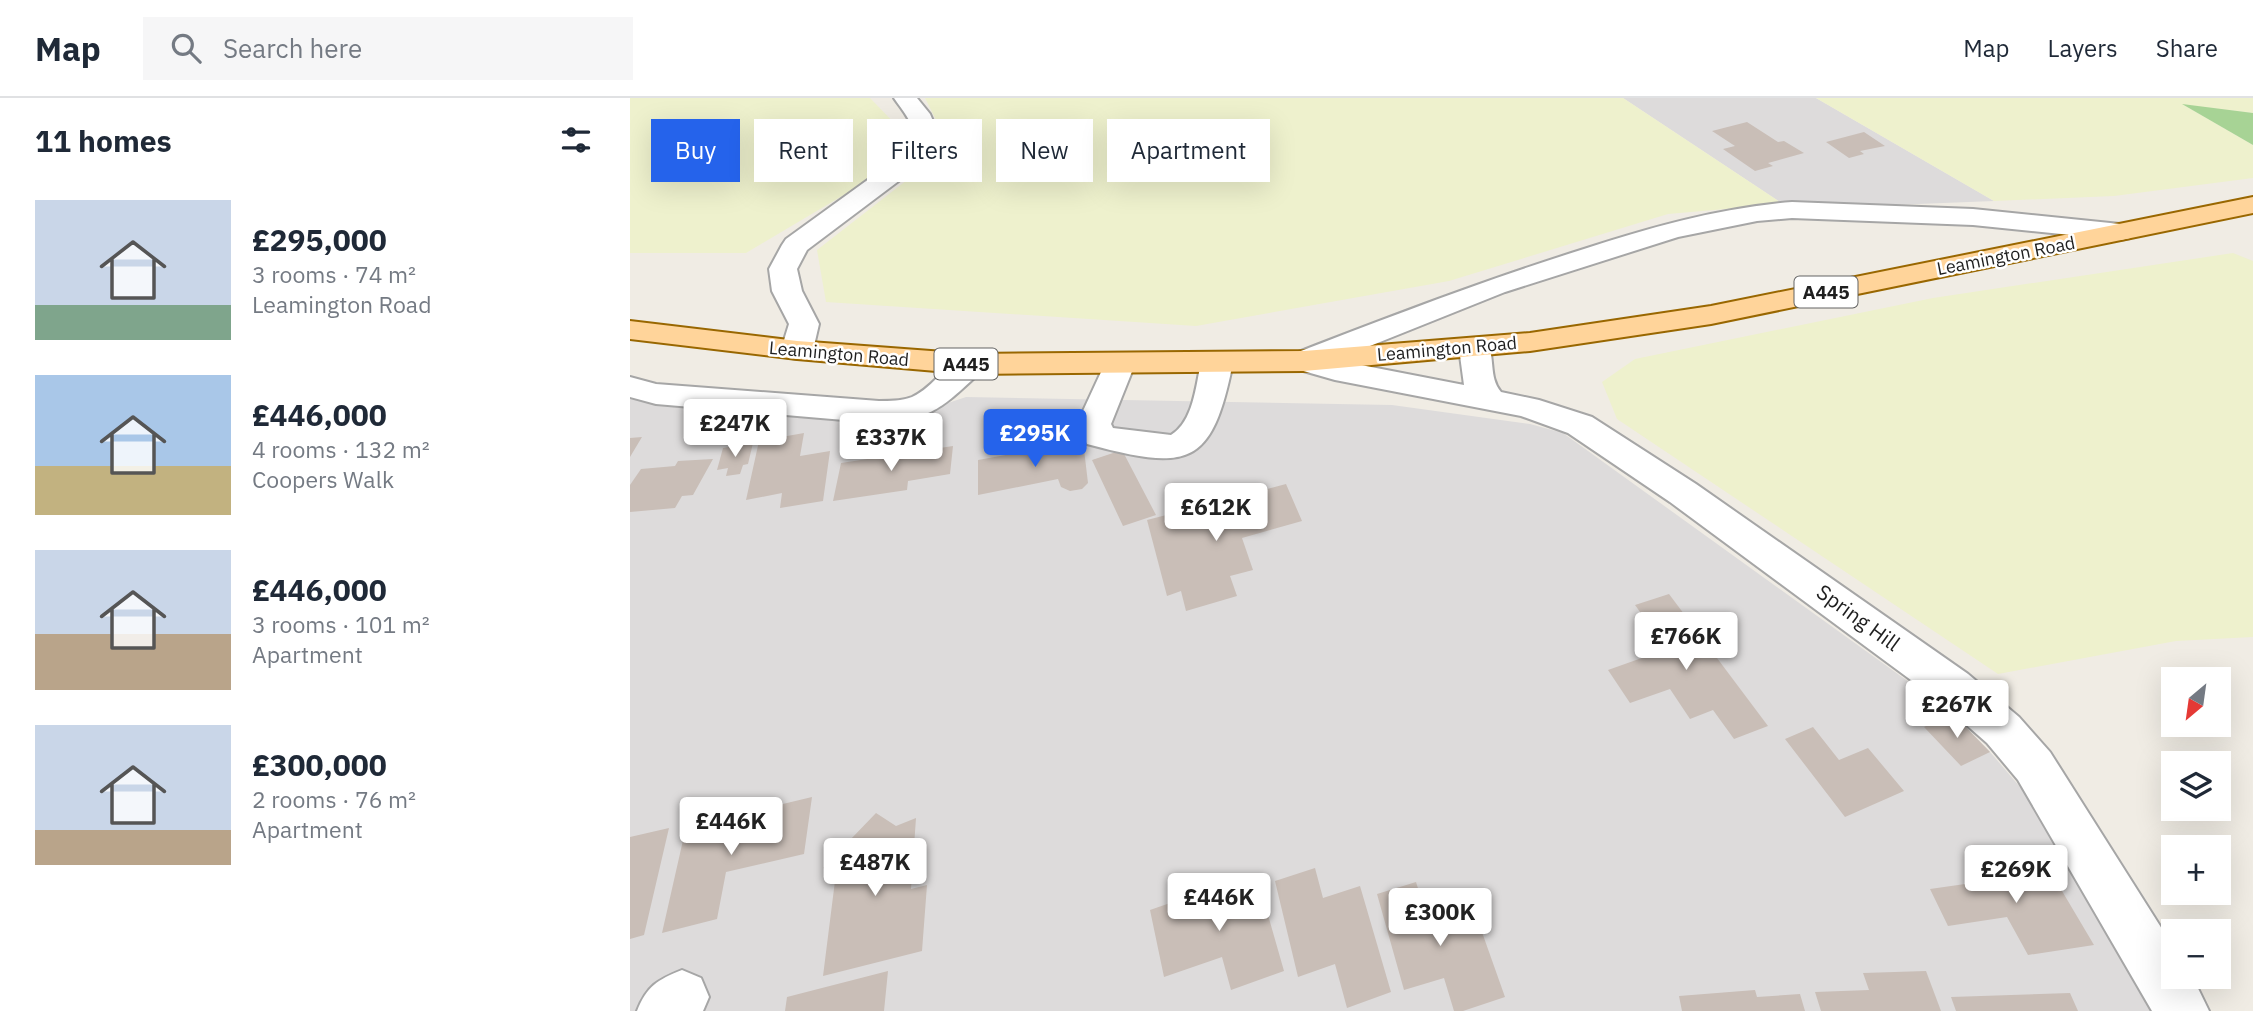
<!DOCTYPE html>
<meta charset="utf-8">
<style>
body{margin:0;font-family:"IBM Plex Sans",sans-serif;background:#f6f6f7;color:#1f2937;height:100vh;display:flex;flex-direction:column;font-size:26px;white-space:nowrap}
*{box-sizing:border-box;margin:0}
p{font-size:23px;color:#747a83}
.icon{flex:none;width:38px;height:38px;fill:none;stroke:currentColor;stroke-width:2;stroke-linecap:round;stroke-linejoin:round}
.map{position:relative;flex:1;overflow:hidden}
.panel{display:flex;flex-direction:column;background:#fff;width:630px}
.panel>*{flex:none}
.guide{position:absolute;left:21px;top:21px;width:665px;height:63px;display:flex;gap:14px}
.needle{width:46px;rotate:209deg}
.tools{position:absolute;left:1531px;top:569px;display:grid;gap:14px}
.tools a{display:grid;place-items:center;width:70px;height:70px;border-radius:0px;background:#fff;box-shadow:0 7px 28px #0002;font-size:35px}
.price{position:absolute;translate:-50% -60px;padding:0 16px;border-radius:7px;background:#fff;color:#222;font-size:23px;line-height:46px;filter:drop-shadow(0 2px 4px #0008)}
.price::after{content:'';position:absolute;left:50%;top:42px;width:21px;height:16px;margin-left:-10px;background:inherit;clip-path:polygon(0 0,100% 0,50% 100%)}
.price.current{background:#2563eb;color:#fff}
ul{padding:0;list-style:none}
li{display:flex;align-items:center;gap:21px;height:175px;padding:0 35px}
li span{display:grid;place-items:center;flex:none;width:196px;height:140px;border-radius:0px;color:#555}
li>.icon{margin-inline-start:auto}
span .icon{width:84px;height:84px;fill:#fffc;stroke-width:1}
li b{font-size:30px}
h2{display:flex;justify-content:space-between;align-items:center;height:84px;padding:0 35px;font-size:30px}
.tag{padding:0 24px;border-radius:0px;background:#fff;box-shadow:0 7px 28px #0002;font-size:24px;line-height:63px}
.tag.current{background:#2563eb;color:#fff}
header{display:flex;align-items:center;gap:42px;box-sizing:border-box;height:98px;padding:0 35px;background:#fff;border-bottom:2px solid #e0e1e3}
header strong{font-size:33px}
nav{display:flex;gap:38px;margin-inline-start:auto;font-size:24px}
.search{width:490px;height:63px;background:#f6f6f7;display:flex;align-items:center;gap:18px;box-sizing:border-box;padding:0 24px;border-radius:0px;color:#747a83;font-size:26px}
main{display:flex;flex:1;min-height:0}
.map>svg:first-child{display:block}
</style>
<header>
<strong>Map</strong>
<div class="search"><svg class="icon" aria-label="search" viewBox="0 0 24 24"><circle cx="10" cy="10" r="6"/><path d="M15 15l6 6"/></svg>Search here</div>
<nav><a>Map</a><a>Layers</a><a>Share</a></nav>
</header>
<main>
<section class="panel">
<h2>11 homes<svg class="icon" aria-label="filters" viewBox="0 0 24 24"><path d="M4 7h16M4 17h16"/><circle cx="9" cy="7" r="2"/><circle cx="15" cy="17" r="2"/></svg></h2>
<ul>
<li><span style="background:linear-gradient(#c9d6e8 75%,#7fa58c 0)"><svg class="icon" aria-label="home" viewBox="0 0 24 24"><path d="M3 11l9-7 9 7M6 9v11h12V9"/></svg></span><div><b>£295,000</b><p>3 rooms · 74 m²</p><p>Leamington Road</p></div></li>
<li><span style="background:linear-gradient(#a9c7e8 65%,#c2b280 0)"><svg class="icon" aria-label="home" viewBox="0 0 24 24"><path d="M3 11l9-7 9 7M6 9v11h12V9"/></svg></span><div><b>£446,000</b><p>4 rooms · 132 m²</p><p>Coopers Walk</p></div></li>
<li><span style="background:linear-gradient(#c9d6e8 60%,#b9a48a 0)"><svg class="icon" aria-label="home" viewBox="0 0 24 24"><path d="M3 11l9-7 9 7M6 9v11h12V9"/></svg></span><div><b>£446,000</b><p>3 rooms · 101 m²</p><p>Apartment</p></div></li>
<li><span style="background:linear-gradient(#c9d6e8 75%,#b9a48a 0)"><svg class="icon" aria-label="home" viewBox="0 0 24 24"><path d="M3 11l9-7 9 7M6 9v11h12V9"/></svg></span><div><b>£300,000</b><p>2 rooms · 76 m²</p><p>Apartment</p></div></li>
</ul>
</section>
<div class="map">
<svg width="1623" height="913" viewBox="0 0 1623 913">
<rect width="100%" height="100%" fill="#f0ece4"/>
<path fill="#dddbdb" d="M993 0H1186L1364 103 1263 107 1153 106Z
M0 299 29 308 267 322 336 299 762 307 900 326 933 335 1322 615 1360 654 1415 718 1530 913H0Z"/>
<path fill="#eef1cd" d="M0 0H240L272 33 234 85 116 155H0Z
M295 0H993L1153 106 1038 116 819 183 566 228 196 204 187 152 295 68 311 32Z
M1186 0H1623V15L1554 7 1623 47V80L1484 98 1364 103Z
M1603 155 1623 163V539L1546 543 1368 576 987 321 972 284 1005 261 1303 200Z"/>
<path fill="#a7d395" d="M1552 6 1623 15V47Z"/>
<path fill="#c9beb7" d="M1117 24 1148 44 1154 43 1174 55 1138 65 1143 68 1125 73 1093 51 1105 48 1082 33Z
M1234 34 1255 48 1230 53 1234 56 1219 60 1196 44Z
M174 335 170 358 200 353 193 403 150 410 152 395 116 402 129 343Z
M12 339 0 359V340Z
M453 343 458 385 452 391 440 393 431 389 428 381 348 397V362Z
M123 345 118 366 113 367 110 376 96 378 98 370 87 372 93 350Z
M323 348 320 376 278 383 277 392 203 403 211 365Z
M492 352 526 417 493 428 462 362Z
M83 361 63 397 52 398 45 410 0 414V387L11 371 45 368 48 363Z
M656 386 672 423 612 440 623 472 600 478 607 498 556 513 551 493 537 498 517 422Z
M1039 496 1138 628 1104 641 1083 612 1060 621 1040 591 1000 605 978 572 1037 551 1005 507Z
M1322 615 1360 654 1331 668 1294 629Z
M1183 629 1209 662 1238 650 1274 693 1215 719 1155 641Z
M182 699 174 756 96 774 87 821 32 835 56 729Z
M246 715 266 728 286 720 281 791 297 787 292 853 193 878 206 775 193 770Z
M39 730 14 837 0 841V739Z
M1348 752H1364L1374 758 1384 776 1419 771 1464 847 1398 857 1377 819 1318 828 1300 791 1356 783 1342 758Z
M685 770 693 800 730 788 761 894 717 910 705 866 668 879 645 783Z
M626 775 654 873 601 892 592 859 534 879 520 812Z
M786 784 797 819 842 806 875 899 833 913H824L814 880 774 892 747 796Z
M258 873 254 913H155L157 899Z
M1296 873 1311 913H1191L1185 894 1239 892 1233 875Z
M1125 892 1127 899 1170 896 1175 913H1052L1049 898Z
M1440 895 1448 913H1326L1321 899Z"/>
<g fill="none" stroke-linecap="round" stroke-linejoin="round">
<defs>
<path id="minor" d="M264 0H287L300 16 306 30 304 45 290 67 177 152 167 171 172 193 189 226 183 252 178 259 167 261 156 259 151 252 159 226 142 193 139 171 152 147 156 141 272 57C291 30 279 22 264 0Z
M1162 104 1343 111 1490 126 1500 128 1504 134 1500 140 1490 142 1343 127 1162 120 1127 123 1048 139 875 194 705 262 834 287 829 250 834 243 845 241 856 243C866 258 858 279 871 294L909 302 962 319 1066 386 1338 576 1389 619 1420 654 1544 850V878H1562L1579 913H1522L1388 682 1357 645 1308 602 1040 404 938 335 891 318 705 282 663 270 658 263 663 256C759 219 855 182 954 151 1022 129 1090 110 1162 104Z
M587 254 598 257 603 264C582 370 558 373 457 346L447 326 478 259 489 256 500 259 505 266 481 326 483 330 541 337C563 324 566 288 571 264L576 257Z
M341 256 352 259 357 266 352 273C312 309 306 320 249 325L26 306 0 299V279L26 286 249 303C260 303 272 303 282 299 305 289 316 263 341 256Z
M52 872 71 880 79 899 73 913H7C17 888 27 882 52 872Z"/>
<path id="major" d="M1623 99V115L1081 226 900 253 674 273 341 276 167 261 0 241V223L167 243 341 256 674 253 900 235 1081 208Z"/>
</defs>
<use href="#minor" stroke="#a6a6a6" stroke-width="4"/>
<use href="#major" stroke="#996700" stroke-width="4"/>
<use href="#minor" fill="#fff" fill-rule="evenodd"/>
<use href="#major" fill="#ffd49a" fill-rule="evenodd"/>
</g>
<g text-anchor="middle" stroke-width="5" stroke-linejoin="round" paint-order="stroke">
<g font-size="18" fill="#1f1f1f" stroke="#fff">
<text transform="translate(1376 158) rotate(-11)" y="6">Leamington Road</text>
<text transform="translate(817 251) rotate(-5)" y="6">Leamington Road</text>
<text transform="translate(209 256) rotate(5)" y="6">Leamington Road</text>
</g>
<g fill="#fff" stroke="#626262" stroke-width="2">
<rect x="1164.5" y="178.5" width="63" height="31" rx="5"/>
<rect x="304.5" y="250.5" width="63" height="31" rx="5"/>
</g>
<g font-size="19" font-weight="bold" fill="#1f1f1f">
<text x="1196" y="201">A445</text>
<text x="336" y="273">A445</text>
</g>
<g font-size="21" fill="#1f1f1f" stroke="#fff">
<text transform="translate(1228 520) rotate(36)" y="7">Spring Hill</text>
</g>
</g>
</svg>
<div class="tools">
<a><svg class="needle" viewBox="-14 -14 28 28"><path d="M0-13l5 13h-10z" fill="#e53935"/><path d="M0 13l5-13h-10z" fill="#747a83"/></svg></a>
<a><svg class="icon" aria-label="layers" viewBox="0 0 24 24"><path d="M12 4l9 5-9 5-9-5zM3 14l9 5 9-5"/></svg></a>
<a>+</a>
<a>−</a>
</div>
<b class="price" style="left:105px;top:361px">£247K</b>
<b class="price current" style="left:405px;top:371px">£295K</b>
<b class="price" style="left:261px;top:375px">£337K</b>
<b class="price" style="left:586px;top:445px">£612K</b>
<b class="price" style="left:1056px;top:574px">£766K</b>
<b class="price" style="left:1327px;top:642px">£267K</b>
<b class="price" style="left:101px;top:759px">£446K</b>
<b class="price" style="left:245px;top:800px">£487K</b>
<b class="price" style="left:1386px;top:807px">£269K</b>
<b class="price" style="left:589px;top:835px">£446K</b>
<b class="price" style="left:810px;top:850px">£300K</b>
<div class="guide">
<a class="tag current">Buy</a>
<a class="tag">Rent</a>
<a class="tag">Filters</a>
<a class="tag">New</a>
<a class="tag">Apartment</a>
</div>
</div>
</main>
